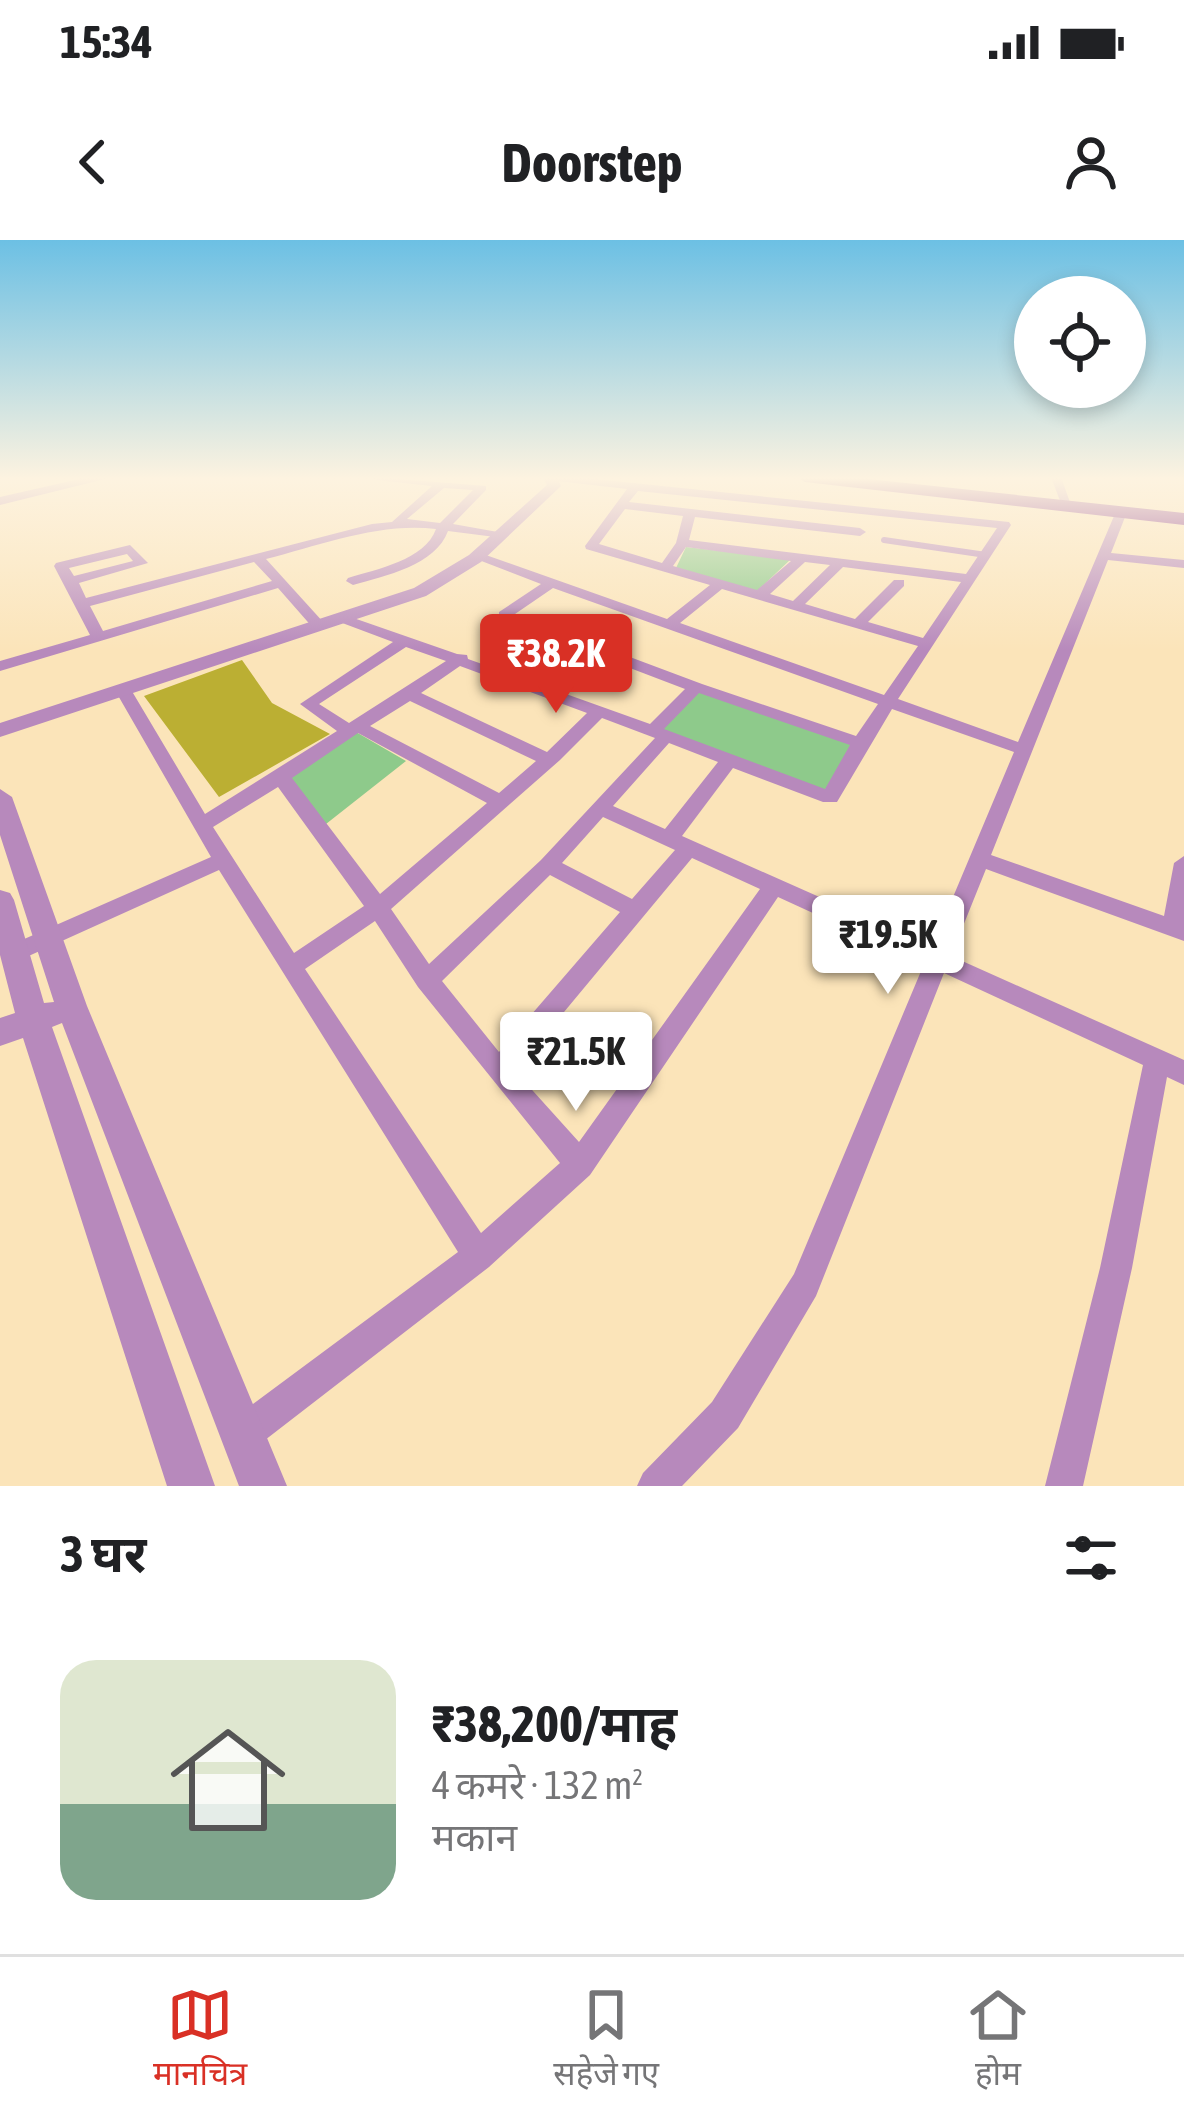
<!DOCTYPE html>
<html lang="hi">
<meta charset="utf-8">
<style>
body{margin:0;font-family:"Asap Condensed","Noto Sans Devanagari",sans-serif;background:#f2f2f2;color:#202124;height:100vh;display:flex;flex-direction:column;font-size:45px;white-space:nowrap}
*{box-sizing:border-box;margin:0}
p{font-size:39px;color:#757577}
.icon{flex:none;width:66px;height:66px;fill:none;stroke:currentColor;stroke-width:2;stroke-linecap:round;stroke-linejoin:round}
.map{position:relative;height:1246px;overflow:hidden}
.panel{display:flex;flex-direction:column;background:#fff;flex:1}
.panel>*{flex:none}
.buttons{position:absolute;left:1014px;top:36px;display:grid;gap:24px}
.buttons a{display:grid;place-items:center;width:132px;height:132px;border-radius:50%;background:#fff;box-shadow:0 6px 18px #0003;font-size:60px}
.price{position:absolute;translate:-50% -102px;padding:0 27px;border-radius:12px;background:#fff;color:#222;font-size:39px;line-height:78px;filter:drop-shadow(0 3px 6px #0008)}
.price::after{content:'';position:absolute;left:50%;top:72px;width:36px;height:27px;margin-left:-18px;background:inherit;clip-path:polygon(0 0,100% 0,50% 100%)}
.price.on{background:#d93025;color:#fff}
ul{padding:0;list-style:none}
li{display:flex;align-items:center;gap:36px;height:300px;padding:0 60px}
li span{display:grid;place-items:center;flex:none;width:336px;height:240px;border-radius:36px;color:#555}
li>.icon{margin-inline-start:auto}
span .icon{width:144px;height:144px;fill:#fffc;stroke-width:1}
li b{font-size:51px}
h2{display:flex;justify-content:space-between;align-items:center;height:144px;padding:0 60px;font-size:51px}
.status{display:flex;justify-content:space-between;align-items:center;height:84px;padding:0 60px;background:#fff;direction:ltr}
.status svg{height:33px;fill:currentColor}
header{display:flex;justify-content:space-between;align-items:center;height:156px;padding:0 60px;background:#fff;font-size:54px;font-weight:700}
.tabs{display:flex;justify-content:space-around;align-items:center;height:168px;border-top:3px solid #e0e0e0;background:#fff;font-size:33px;color:#757577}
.tabs a{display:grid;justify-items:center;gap:6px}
.tabs .on{color:#d93025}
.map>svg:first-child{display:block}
</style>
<div class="status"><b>15:34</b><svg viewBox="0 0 49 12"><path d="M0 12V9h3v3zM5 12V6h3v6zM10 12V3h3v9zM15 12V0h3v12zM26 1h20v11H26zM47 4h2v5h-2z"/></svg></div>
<header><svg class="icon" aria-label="back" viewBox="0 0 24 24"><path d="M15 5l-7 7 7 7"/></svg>Doorstep<svg class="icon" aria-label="person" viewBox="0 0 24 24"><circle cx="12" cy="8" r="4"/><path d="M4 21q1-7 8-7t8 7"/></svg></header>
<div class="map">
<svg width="1184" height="1246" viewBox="0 0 1184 1246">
<rect width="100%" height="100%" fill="#fbe4b9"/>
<path fill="#8eca8b" d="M686 307 791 319 755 353 676 328Z
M700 451 853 504 822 555 655 489Z
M356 492 406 521 326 584 289 539Z"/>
<path fill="#bbaf33" d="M242 420 272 463 330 494 219 557 144 456Z"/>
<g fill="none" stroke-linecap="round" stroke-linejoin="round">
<path stroke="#b789bc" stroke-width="6" d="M884 300 986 315"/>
<path fill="#b789bc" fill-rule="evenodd" d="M372 237 486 246V250L453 284 509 294 503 298 448 291C436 325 385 336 353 345L346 341 348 338C377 329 425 320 436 289 380 282 321 305 266 319L324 383V389H314L278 348 0 431V421L90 395 54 326 56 323 130 305 148 323 79 343 86 358 372 284 392 282 432 246 377 240ZM444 248 473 250 440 283 407 279ZM127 314 133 321 74 336 69 328ZM254 322 272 341 103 391 90 366Z
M544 237H575L1009 282 1011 285 898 459 1018 502 1117 269 1127 272 1111 313 1184 320V328L1108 320 991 615 1164 676 1174 623 1184 616V701L986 629 951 716 1184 820V845L1167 837 1132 1028 1083 1246H1045L1100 1028 1143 825 944 733 816 1056 738 1188 682 1246H637L643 1233 712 1162 794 1034 924 724 778 657 590 935 489 1027 256 1207 243 1212 230 1207 225 1194 230 1181 458 1012 219 630 22 719 14 722 6 719 2 713 6 707 211 617 116 452 118 448H130L205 574 337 491 300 464 393 402 337 381 335 378 342 374 457 414 467 415 468 419 650 484 685 449 499 378V372L541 344 471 317 483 314 667 379 710 345 586 309 585 306 627 249 549 240ZM638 251 997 288 966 334 689 300 695 277 860 296 866 292 860 288 629 262ZM625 269 683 276 676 303 662 323 599 304ZM686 307 791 321 757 350 673 326ZM805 322 830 325 793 361 770 354ZM843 327 961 342 923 398 868 382 904 346V340H894L855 379 805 364ZM553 348 878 464 856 496 702 444 515 374ZM722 349 918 406 884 455 680 383ZM406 407 446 421 349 483 319 464ZM460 426 587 473 547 512 421 453ZM699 453 850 505 825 549 664 489ZM410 461 536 521 499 553 370 486ZM892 469 1014 512 932 707 682 596 733 528 823 562H837ZM602 478 655 498 541 620 429 724 391 669 560 520ZM358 493 487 563 380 654 292 538ZM669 503 718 522 665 589 613 566ZM278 547 364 666 294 713 213 587ZM603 577 675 610 632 659 562 623ZM692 618 760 649 579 902 515 831ZM550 635 620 672 499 812 442 741ZM375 681 418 747 560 923 481 993 305 729Z
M1051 237H1061L1072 268 1062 266Z"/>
<path fill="#b789bc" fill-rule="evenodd" d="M88 237H113L0 265V257Z
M543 237H557L561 246 481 322 426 356 0 497V483L414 348 469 315 547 245Z
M0 549 12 557 87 766 287 1246H239L62 783 52 787 215 1246H167L23 798 0 806V778L15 773 0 715V650L10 653 14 660 44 763 54 762 0 595Z"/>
<path fill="#7c2786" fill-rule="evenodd" d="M796 237H850L1184 273V285L805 242Z"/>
</g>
<linearGradient id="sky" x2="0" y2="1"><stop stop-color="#6cc0e4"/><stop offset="0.58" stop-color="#fdf3e0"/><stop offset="1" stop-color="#fdf3e0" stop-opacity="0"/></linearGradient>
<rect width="1184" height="411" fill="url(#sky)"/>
</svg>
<div class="buttons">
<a><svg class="icon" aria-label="locate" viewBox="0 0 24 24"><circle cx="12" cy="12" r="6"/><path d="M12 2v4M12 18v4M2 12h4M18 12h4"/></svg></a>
</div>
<b class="price on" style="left:556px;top:476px">₹38.2K</b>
<b class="price" style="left:888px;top:757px">₹19.5K</b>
<b class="price" style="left:576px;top:874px">₹21.5K</b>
</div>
<section class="panel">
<h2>3 घर<svg class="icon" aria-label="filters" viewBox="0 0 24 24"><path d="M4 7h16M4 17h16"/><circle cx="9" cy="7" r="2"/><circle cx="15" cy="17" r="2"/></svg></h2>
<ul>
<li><span style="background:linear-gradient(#dfe7d0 60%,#7fa58c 0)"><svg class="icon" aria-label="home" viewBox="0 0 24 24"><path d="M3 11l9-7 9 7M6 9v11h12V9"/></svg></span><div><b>₹38,200/माह</b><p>4 कमरे · 132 m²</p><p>मकान</p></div></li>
</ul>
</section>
<nav class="tabs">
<a class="on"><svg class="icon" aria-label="map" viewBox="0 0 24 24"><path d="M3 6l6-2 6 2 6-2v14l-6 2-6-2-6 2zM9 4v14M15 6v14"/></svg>मानचित्र</a>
<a><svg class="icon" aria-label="saved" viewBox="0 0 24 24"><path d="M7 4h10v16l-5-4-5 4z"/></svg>सहेजे गए</a>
<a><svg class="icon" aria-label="home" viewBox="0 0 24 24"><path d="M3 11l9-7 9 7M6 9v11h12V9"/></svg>होम</a>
</nav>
